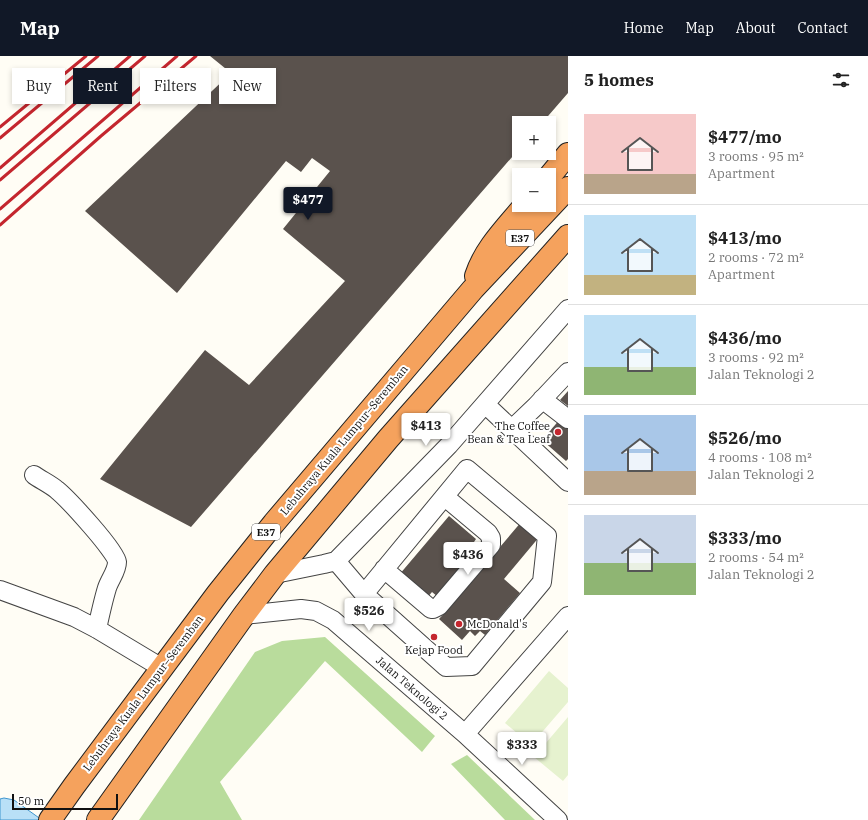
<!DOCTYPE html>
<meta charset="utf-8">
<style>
body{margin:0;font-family:"IBM Plex Serif",serif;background:#f6f6f6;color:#222;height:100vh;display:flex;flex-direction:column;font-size:15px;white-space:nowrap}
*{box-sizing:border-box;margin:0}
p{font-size:13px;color:#767676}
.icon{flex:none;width:22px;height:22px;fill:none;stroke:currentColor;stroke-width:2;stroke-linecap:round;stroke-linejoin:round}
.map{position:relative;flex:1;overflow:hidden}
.panel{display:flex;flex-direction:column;background:#fff;width:300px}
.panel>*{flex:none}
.banner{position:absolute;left:12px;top:12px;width:380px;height:36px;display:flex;gap:8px}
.buttons{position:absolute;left:512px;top:60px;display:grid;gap:8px}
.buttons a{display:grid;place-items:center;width:44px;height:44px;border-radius:0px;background:#fff;box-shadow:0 2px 6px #0003;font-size:20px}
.scale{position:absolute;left:12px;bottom:10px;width:106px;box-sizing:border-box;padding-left:4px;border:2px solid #111;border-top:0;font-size:11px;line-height:14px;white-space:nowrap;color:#111;-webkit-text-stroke:3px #fff;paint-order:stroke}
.price{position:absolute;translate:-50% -34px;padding:0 9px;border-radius:4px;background:#fff;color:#222;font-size:13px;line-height:26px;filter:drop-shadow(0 1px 2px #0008)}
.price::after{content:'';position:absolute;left:50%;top:24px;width:12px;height:9px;margin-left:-6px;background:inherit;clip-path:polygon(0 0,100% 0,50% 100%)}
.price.current{background:#111827;color:#fff}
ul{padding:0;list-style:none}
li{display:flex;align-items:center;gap:12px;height:100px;padding:0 16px}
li+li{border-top:1px solid #e0e0e0}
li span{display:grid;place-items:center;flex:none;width:112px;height:80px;border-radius:0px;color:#555}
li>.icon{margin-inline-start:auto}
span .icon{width:48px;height:48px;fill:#fffc;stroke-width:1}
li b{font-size:17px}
h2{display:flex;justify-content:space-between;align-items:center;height:48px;padding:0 16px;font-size:17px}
.pill{padding:0 14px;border-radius:0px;background:#fff;box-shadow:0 2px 6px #0003;font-size:14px;line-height:36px}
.pill.current{background:#111827;color:#fff}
header{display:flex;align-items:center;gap:24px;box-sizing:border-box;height:56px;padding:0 20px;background:#111827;color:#fff}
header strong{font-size:19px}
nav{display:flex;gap:22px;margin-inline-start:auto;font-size:14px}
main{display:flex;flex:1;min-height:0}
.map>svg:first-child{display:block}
</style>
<header>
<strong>Map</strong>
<nav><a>Home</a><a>Map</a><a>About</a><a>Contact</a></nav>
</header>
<main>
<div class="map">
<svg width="568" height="764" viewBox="0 0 568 764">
<rect width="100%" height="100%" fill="#fffdf5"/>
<path fill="#b9dc9c" d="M325 581 435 680 422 696 325 605 220 726 242 764H139L255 596 282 585Z
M467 699 535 764H505L451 708Z"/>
<path fill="#e6f2cf" d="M549 615 568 632V646L531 689 505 667Z
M568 661V719L563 725 534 701Z"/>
<path fill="#b9e0f7" stroke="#3f96cf" d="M4 742 14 744 42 764H0V743Z"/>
<path fill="#5a524d" d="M210 0H568V37L542 67H519V93L191 471 100 423 205 294 249 329 345 225 283 173 330 115 312 102 301 116 286 105 177 237 85 155 231 17Z
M568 335V350L560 344Z
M568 354V403L566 405 542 384Z
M449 460 476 483 472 489 489 504 522 465 540 480 504 523 520 537 485 579 480 575 475 580 470 575 462 584 439 563 450 551 432 536 427 542 399 519Z"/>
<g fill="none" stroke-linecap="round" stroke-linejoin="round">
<defs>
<path id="minor" d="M542 343 568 363
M485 348 568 426
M512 373 536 350 568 316
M34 419C41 424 50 428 57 434 68 443 116 495 117 506 117 515 110 523 107 532 103 545 100 559 97 573
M336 505 364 538 446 611 472 610 542 526 547 480 467 413 364 538
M384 513 431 553H433L439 550 491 489V482L488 477 445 441
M275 518 324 508 336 505 449 389 568 253
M0 534 74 561 97 573 162 612
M244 559 301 553 316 555 333 564 465 678 558 764
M465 678 568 560"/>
<path id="highway" d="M549 121 568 98
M476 220C485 192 507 171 525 149
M50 764 74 730 218 537 274 467 473 233 568 132
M98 764 244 559 275 518 388 383 568 180"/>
</defs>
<use href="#minor" stroke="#444" stroke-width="20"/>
<use href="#highway" stroke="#222" stroke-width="24"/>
<use href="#minor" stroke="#fff" stroke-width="18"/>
<use href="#highway" stroke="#f5a25d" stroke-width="22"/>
<path stroke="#c4262e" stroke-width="3" d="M0 71 86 0
M0 82 98 0
M0 112 130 0
M0 124 145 0
M0 153 177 0
M0 169 101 80 196 0"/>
</g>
<g fill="#c4262e" stroke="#fff" stroke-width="1.5">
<circle cx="558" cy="376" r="4"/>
<circle cx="459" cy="568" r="4"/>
<circle cx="434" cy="581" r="4"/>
</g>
<g text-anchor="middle" stroke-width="4" stroke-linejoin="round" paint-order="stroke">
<g fill="#fff" stroke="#585858" stroke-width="1">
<rect x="506" y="174" width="28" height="16" rx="3"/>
<rect x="252" y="468" width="28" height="16" rx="3"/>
</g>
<g font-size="10" font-weight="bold" fill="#111">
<text x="520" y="186">E37</text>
<text x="266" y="480">E37</text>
</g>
<g font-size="11" fill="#111" stroke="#fff" text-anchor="end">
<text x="550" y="374">The Coffee<tspan x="550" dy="13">Bean &amp; Tea Leaf</tspan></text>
<text x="467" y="572" text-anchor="start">McDonald's</text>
<text x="434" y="598" text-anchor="middle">Kejap Food</text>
</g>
<g font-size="11" fill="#111" stroke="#fff">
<text transform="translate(344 384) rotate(-50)" y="4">Lebuhraya Kuala Lumpur–Seremban</text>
<text transform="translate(412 632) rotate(41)" y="4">Jalan Teknologi 2</text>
<text transform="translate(143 637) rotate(-53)" y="4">Lebuhraya Kuala Lumpur–Seremban</text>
</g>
</g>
</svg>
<div class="buttons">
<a>+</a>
<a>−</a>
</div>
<div class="scale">50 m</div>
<b class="price current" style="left:308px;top:165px">$477</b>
<b class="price" style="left:426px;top:391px">$413</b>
<b class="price" style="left:468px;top:520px">$436</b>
<b class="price" style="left:369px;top:576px">$526</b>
<b class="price" style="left:522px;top:710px">$333</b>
<div class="banner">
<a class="pill">Buy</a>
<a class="pill current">Rent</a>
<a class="pill">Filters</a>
<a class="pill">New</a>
</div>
</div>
<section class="panel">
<h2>5 homes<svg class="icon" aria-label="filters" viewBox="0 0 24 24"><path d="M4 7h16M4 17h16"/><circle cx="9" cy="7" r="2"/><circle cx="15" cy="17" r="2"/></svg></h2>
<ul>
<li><span style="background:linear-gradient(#f6c9c9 75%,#b9a48a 0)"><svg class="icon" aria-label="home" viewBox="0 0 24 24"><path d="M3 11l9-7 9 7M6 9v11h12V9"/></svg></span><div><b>$477/mo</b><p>3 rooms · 95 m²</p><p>Apartment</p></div></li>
<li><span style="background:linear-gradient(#bfe0f5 75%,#c2b280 0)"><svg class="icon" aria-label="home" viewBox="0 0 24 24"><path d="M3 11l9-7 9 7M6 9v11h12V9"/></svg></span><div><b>$413/mo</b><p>2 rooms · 72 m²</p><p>Apartment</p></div></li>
<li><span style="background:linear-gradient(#bfe0f5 65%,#8fb573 0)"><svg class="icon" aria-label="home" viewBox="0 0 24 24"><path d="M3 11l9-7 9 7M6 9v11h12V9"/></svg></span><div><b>$436/mo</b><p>3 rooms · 92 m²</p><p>Jalan Teknologi 2</p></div></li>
<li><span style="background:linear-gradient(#a9c7e8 70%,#b9a48a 0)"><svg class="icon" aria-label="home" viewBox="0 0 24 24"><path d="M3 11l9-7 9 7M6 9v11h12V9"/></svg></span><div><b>$526/mo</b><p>4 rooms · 108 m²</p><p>Jalan Teknologi 2</p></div></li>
<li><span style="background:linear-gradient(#c9d6e8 60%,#8fb573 0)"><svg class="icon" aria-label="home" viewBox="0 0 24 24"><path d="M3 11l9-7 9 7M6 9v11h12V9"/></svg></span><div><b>$333/mo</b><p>2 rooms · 54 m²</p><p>Jalan Teknologi 2</p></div></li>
</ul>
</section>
</main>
